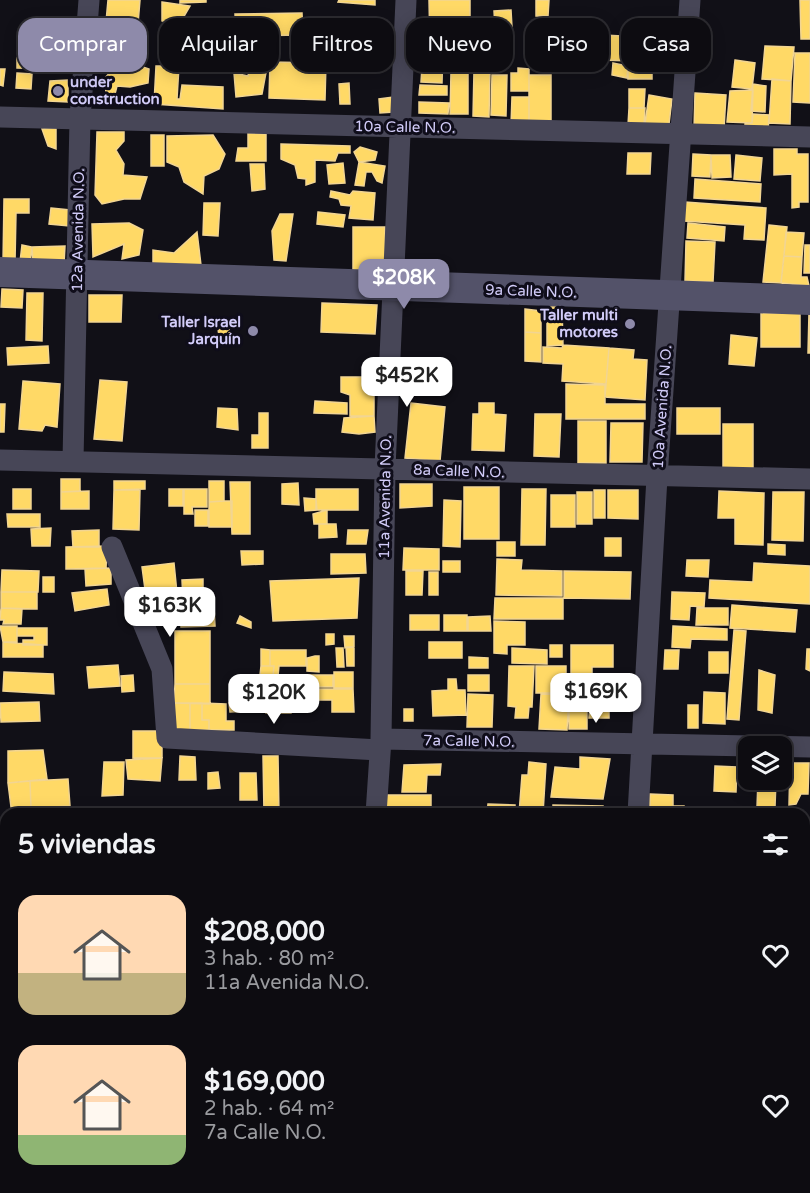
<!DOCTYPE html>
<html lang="es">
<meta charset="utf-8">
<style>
body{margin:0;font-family:"Varela Round",sans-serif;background:#16151a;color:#f1f3f6;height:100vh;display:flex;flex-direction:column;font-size:22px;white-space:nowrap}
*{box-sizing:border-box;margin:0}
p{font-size:20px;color:#9a9b9f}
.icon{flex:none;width:33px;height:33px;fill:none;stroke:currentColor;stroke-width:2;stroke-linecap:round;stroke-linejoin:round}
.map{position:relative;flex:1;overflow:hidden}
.side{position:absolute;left:0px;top:808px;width:810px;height:386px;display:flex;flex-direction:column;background:#0d0c11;border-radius:18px 18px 0 0;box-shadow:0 3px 15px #0003,0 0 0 2px #2d2c31}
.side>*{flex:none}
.guide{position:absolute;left:18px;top:18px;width:774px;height:54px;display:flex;gap:12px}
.tools{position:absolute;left:738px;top:736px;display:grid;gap:12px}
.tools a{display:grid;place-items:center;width:54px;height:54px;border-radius:12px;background:#0d0c11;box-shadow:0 3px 15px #0003,0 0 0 2px #2d2c31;font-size:30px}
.price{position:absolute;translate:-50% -51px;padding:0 14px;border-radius:12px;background:#fff;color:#222;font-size:20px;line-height:39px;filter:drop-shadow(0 2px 3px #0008)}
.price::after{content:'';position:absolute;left:50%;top:36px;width:18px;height:14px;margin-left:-9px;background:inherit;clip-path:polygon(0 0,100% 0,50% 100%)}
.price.current{background:#8e8aaa;color:#fff}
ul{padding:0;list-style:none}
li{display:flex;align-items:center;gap:18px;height:150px;padding:0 18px}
li span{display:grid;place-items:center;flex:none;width:168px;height:120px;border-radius:18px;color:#555}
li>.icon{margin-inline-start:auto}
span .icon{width:72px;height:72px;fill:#fffc;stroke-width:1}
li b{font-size:26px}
h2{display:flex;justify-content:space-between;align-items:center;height:72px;padding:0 18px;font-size:26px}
.pill{padding:0 21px;border-radius:18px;background:#0d0c11;box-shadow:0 3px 15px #0003,0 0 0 2px #2d2c31;font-size:21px;line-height:54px}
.pill.current{background:#8e8aaa;color:#fff}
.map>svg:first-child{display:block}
</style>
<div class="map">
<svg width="810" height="1193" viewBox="0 0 810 1193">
<rect width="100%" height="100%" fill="#111017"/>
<path fill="#ffd966" stroke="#f2d592" stroke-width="1.5" d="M108 0H140L138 24 106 22Z
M180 0H206V2L180 3Z
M339 0H375V5L338 2Z
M429 0H470V47L430 48Z
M536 0H549L548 16H536Z
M800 0H810V39H801Z
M162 2 190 6 179 25 162 21Z
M511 10 512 27 495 28 494 11Z
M302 13 303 35 236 36 235 14Z
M588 32H598V39H592V44H587Z
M603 35 661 38 660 62 602 60Z
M36 43H75L74 57 35 56Z
M765 46 794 47 791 81 762 79Z
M423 52 443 54 442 83 421 82Z
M360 53H375V69L361 70Z
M795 53H810V103L793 102Z
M464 55H485L486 66H465Z
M17 58H50V69L17 68Z
M72 59V69L51 67 52 60Z
M735 60 755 63 752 89 732 87Z
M270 62 326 63 325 100 269 98Z
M118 63H131L149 69 148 83 130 87 117 86 115 94 106 95 105 78Z
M250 63 267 67 262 94 236 97 234 73 248 76Z
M613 63 628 66 627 78 612 75Z
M156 66H179L177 99H180L182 85 223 87V109L154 104Z
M628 66H652V79H628Z
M518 68 529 69V91H511V73H518Z
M0 69H5L3 86 0 85Z
M474 70H490L489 117 473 116Z
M451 72H468V114H450Z
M17 73 32 74 31 89 16 88Z
M492 75H507L506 116 491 115Z
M529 75H551V125H529Z
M772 79 791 81 790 124 769 123Z
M68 80V102L48 101 50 81Z
M349 83 350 104H340L339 84Z
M753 84 766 86 765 112 751 111Z
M420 85 447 86V95H419Z
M629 89H645L644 108H629Z
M753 90 752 123 727 122 730 91Z
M695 93 726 95 724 129H694Z
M649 95 672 99 669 124H645Z
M393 97 394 112 380 113 379 99Z
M512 97H529V125H511Z
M419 102 449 103 448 114 419 113Z
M629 108H645L644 125H628Z
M753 114 769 115 768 132 745 131V124L752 123Z
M56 128V149L48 146 42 129Z
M97 132H124V141L116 150 124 164 123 175 147 177 140 199H124L102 204 95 195Z
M248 133 266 134V161H236L238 148H248Z
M151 135H164V166H151Z
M213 135 225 154 219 169 204 176 203 194 184 182 179 167 167 162V136Z
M281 144 350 146V153H338L335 161 315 160V182L306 185V179L298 178 295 165 281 159Z
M360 147 377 152 375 160 359 162 354 152Z
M774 149H797V154H808V202H799V207L792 208V174L774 175Z
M628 153H651L650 174H627Z
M693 154 711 155 710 177 692 176Z
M711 155H730L731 177 712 178Z
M736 155 762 158 760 181 734 179Z
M359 162 385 166 382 183 377 181 372 172H366L364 186 355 185Z
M343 163 345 183 329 184 327 165Z
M250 164H264L265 189 252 191Z
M695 179 761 184 760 202 694 198Z
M331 191 350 195 353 191 375 193 373 220 349 218 351 206 341 205 339 199 330 197Z
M4 199H29V213H16L15 262H3Z
M685 202 766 208 764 240 744 239 745 225 684 221Z
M204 203H220L218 236 203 235Z
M51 208 70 210 69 226 49 224Z
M318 212 345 215 343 227 317 224Z
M280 214H293L286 261 274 260 272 231Z
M129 223 143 230 139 255 122 259 124 244 93 257 92 224Z
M688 223 725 227 724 241 687 238Z
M769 225 787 227 781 283 763 282Z
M353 227H385L386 270H353Z
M197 232 201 265 153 267V250L174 253Z
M786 232 804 233 802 257 784 256Z
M686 241 715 242 713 282 685 281Z
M22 245 32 247 30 263 20 262Z
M805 245H810V273H804Z
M65 246 64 264 33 263 32 247Z
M784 256 802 257 801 277H807L809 286 781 283Z
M2 289 23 290 22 308 1 307Z
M27 293H43L42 341 26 340Z
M89 295H122L121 322H89Z
M322 303 377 305 375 334 321 332Z
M547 307H562L563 345 547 346Z
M525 309 541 311V333L525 332Z
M761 313H800V347H761Z
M809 313H810V353H808Z
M229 328 231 344 220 345 218 329Z
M525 332 541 333V362L525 361Z
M731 335 757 338 754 366 729 364Z
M563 345 609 348 606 384 562 381 563 364 543 363V347L562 348Z
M48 346 49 363 8 365 7 348Z
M609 348 634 350 633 359 647 360 645 400 605 397Z
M341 377H374V416H350V395L341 392Z
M100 380 127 382 122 441 94 439Z
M23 381 60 384 57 427 45 425 42 431 19 429Z
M566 384 605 385V404H645V419H566Z
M315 401 347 403V414L314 413Z
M411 403 445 407 440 461 405 458Z
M479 403H494V414L506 415 504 451 472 450 473 414H479Z
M0 404H5L4 432H0Z
M218 408 237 409 238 430 217 427Z
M677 408H720V434H677Z
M259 413H268V448H252V435H259Z
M535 414H561L559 457 534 456Z
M374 416 375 432 359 434 342 432 344 418Z
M578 421H606V463H578Z
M611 423H643L642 462H610Z
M723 424H753V468H723Z
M61 479H80V491L61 492Z
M114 481H145V489L114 490Z
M209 481H224V501L209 502Z
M230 482H250V534H232Z
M298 483 299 505 282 504V484Z
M400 484H432V506L400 508Z
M464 487H499V539H464Z
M13 489H31V509H13Z
M169 489H183V506H169Z
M184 489H207V507H192L193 514H184Z
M316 489H358V510H316Z
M522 489H546L545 545H521Z
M114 490H140L139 530 113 529Z
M594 490H605V518H594Z
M608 490H638V519L608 518Z
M89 491V509H61V492Z
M719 491 764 493 763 545 735 544V518H718Z
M577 492H592V524H577Z
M773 492H804L803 541 772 540Z
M551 495H575V527H551Z
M304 498 316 499 317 510 305 511Z
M444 500 461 501 460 547 443 546Z
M224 501H232V527H209V502Z
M195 510H208V526H195Z
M327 510V524H314L313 514Z
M7 514H40V527H8Z
M319 524H336L337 537 319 538Z
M51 528 50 546H32L31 529Z
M99 530V547H73L72 531Z
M348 530H368L366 544H347Z
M605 538H621V556H605Z
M497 542H515V556H497Z
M768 544 785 545V555L768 554Z
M107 546 106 568 66 569V547Z
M404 548 439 549V570H403Z
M241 551H263V564L242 565Z
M331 554H365L366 573 331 574Z
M497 559 522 560 521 570 562 571V596L496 595Z
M687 560H709L708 577 686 576Z
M443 561H460V572H443Z
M174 563 177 593 146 597 142 567Z
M754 563 810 566V604L709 598 710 580 753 582Z
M111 568V584L86 586 85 569Z
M2 570 39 571 38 592H1Z
M406 571H423L422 595H406Z
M564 571 631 572 630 599 564 598Z
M429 572H438V595H429Z
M43 577H54V592H43Z
M359 578 357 618 273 621 270 581Z
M203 579V602H183L182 580Z
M107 589 109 605 75 611 72 593Z
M1 592H37V609L1 608Z
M672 592 705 593 704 607 690 606 689 620 671 619Z
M495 598H563V619H494Z
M732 605 797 610 795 632 730 628Z
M214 607 215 626 181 627 180 608Z
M1 608 22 609 21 624H3L4 620H0Z
M697 608H728V625H696Z
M410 615H439V630H410Z
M444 615H467V631H444Z
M240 616 251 622V628L237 623Z
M490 616 491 631H468V617Z
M494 621 525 622V645H507V654L494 653Z
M0 626H17V642H3Z
M673 626 727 629V640L691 639 690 648 672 647Z
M17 628H47V645H23V640H34V636H17Z
M734 630 746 631 739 720 727 719Z
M175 631H210V684H175Z
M326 634H334V644L326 645Z
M344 636H354V647L345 648Z
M3 642 43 645V657H3Z
M429 642H462V658H429Z
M550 645H562V657H550Z
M571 645H613V667H592V705H571Z
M346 647H354V666H347Z
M336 648H343L344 667H337Z
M512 648 547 650V664L512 663Z
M261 649 270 650V666H261Z
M807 649H810V671L806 669Z
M270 650H306V666H279L278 676H273L274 666H270Z
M665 650H679L678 669H664Z
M709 652H728V673H709Z
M315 656H319V672L307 671V658Z
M469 657 488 658V668H469Z
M118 665 120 686 89 688 87 667Z
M261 666H274L273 676 260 675Z
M509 666H534L532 707H529L528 718H515L516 707 508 706Z
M536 666H566V693H536Z
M759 670 775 675 772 713 758 710Z
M4 672 53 674 54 694 3 691Z
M334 672H353V688H334Z
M133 675 134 691 122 692 121 676Z
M296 675H307V687H296Z
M307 675H333V687H307Z
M468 675H489V691H468Z
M269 676H291L290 692H269Z
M448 679H456L457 690H465L466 715 433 716 432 691 448 690Z
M175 684H210V704L174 703Z
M316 689H353L354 712H332V700H316Z
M704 692 725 693V724L703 723Z
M468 694 493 695 492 727H467Z
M541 694 569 695 567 730 539 729Z
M266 697H291V713H266Z
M39 702 40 721 1 722 0 703Z
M251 702 252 711 230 712 229 703Z
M174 703H190V730H174Z
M190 703H202V720H209V730H190Z
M202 703 226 704V721H234V730H209V720H202Z
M688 705H698V728H688Z
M590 706H609V718H589Z
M569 708H587V729H569Z
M404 709H413V721H404Z
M133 731H162V758H133Z
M43 750 47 779 8 783V751Z
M180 756 195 757 196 780H179Z
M263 756H278L279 814H264Z
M580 757 610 759 603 799 551 797 555 767 580 769Z
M162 758 160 781 128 779 126 760Z
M104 762H124L123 795 102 796Z
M529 762 546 764 543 814H519L522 775H528Z
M790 763H809L808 794H801L796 804 789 805Z
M441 764 440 775H427L426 792H402L404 765Z
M715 766 737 767 736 792 714 791Z
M218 772 220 788 208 789V773Z
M240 773H256L257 800H240Z
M68 779 70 806 31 808 30 781Z
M758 780H776L775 807H757Z
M30 781 31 808 11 807 8 783Z
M650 794 673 795V806H684V814H650Z
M383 795H431V811L419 814H383Z
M488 804 515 805V814H487Z
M553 805 603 806V814H553Z
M261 807V814H247L246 808Z
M119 808V814H107V809Z
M174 808 201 809V814H174Z
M804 822 810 823V840H804Z
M0 840H6V885H0Z
M807 858H810V881H806Z
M805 886 810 887V914H804Z
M0 945H6V988L3 990 0 989Z
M0 996 6 997V1029H0Z
M804 1110H810V1172L804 1171Z
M18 1188H54L55 1193H17Z"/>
<path fill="#e06666" stroke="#dc8592" stroke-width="1.5" d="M0 1120H6V1134L0 1133Z
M0 1157H6V1170H0Z"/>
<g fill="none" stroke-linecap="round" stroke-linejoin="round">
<path stroke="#474657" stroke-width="21" d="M0 117 810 137
M0 460 810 479
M73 461 80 118 89 0
M112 547 162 669 167 738 379 750
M381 739 810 747
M376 814 381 739 385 468 406 0
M638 814 657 477 690 0
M0 1067 6 1068
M456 1188 548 1193
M351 1193 352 1188
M614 1193V1188"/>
<path stroke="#535269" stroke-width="30" d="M0 272 810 300
M0 899 6 900
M804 950H810
M102 1193 103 1188"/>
</g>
<g fill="#8e8aaa" stroke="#0f0d1a" stroke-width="2">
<circle cx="58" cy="91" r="6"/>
<circle cx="630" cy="324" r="6"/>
<circle cx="253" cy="331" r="6"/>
</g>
<g text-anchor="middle" stroke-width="6" stroke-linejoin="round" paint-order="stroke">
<g font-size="15" font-weight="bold" fill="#d2ccf9" stroke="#0f0d1a" text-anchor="end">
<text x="70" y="87" text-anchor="start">under<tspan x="70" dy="17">construction</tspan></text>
<text x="618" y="320">Taller multi<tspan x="618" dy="17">motores</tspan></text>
<text x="241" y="327">Taller Israel<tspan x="241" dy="17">Jarquín</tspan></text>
</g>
<g font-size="15" fill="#d2ccf9" stroke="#0f0d1a">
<text transform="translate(405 127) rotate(1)" y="5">10a Calle N.O.</text>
<text transform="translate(78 230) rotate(-89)" y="5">12a Avenida N.O.</text>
<text transform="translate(531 291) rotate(2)" y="5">9a Calle N.O.</text>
<text transform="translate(662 407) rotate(-86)" y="5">10a Avenida N.O.</text>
<text transform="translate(459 471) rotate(2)" y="5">8a Calle N.O.</text>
<text transform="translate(385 497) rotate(-89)" y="5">11a Avenida N.O.</text>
<text transform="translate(469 741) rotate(1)" y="5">7a Calle N.O.</text>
</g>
</g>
</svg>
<div class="tools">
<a><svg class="icon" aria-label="layers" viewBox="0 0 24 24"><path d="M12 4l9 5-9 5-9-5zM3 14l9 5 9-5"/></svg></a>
</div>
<b class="price current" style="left:404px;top:310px">$208K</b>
<b class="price" style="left:407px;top:408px">$452K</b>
<b class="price" style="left:170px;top:638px">$163K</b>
<b class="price" style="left:596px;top:724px">$169K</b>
<b class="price" style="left:274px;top:725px">$120K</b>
<div class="guide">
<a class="pill current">Comprar</a>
<a class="pill">Alquilar</a>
<a class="pill">Filtros</a>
<a class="pill">Nuevo</a>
<a class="pill">Piso</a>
<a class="pill">Casa</a>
</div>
<section class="side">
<h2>5 viviendas<svg class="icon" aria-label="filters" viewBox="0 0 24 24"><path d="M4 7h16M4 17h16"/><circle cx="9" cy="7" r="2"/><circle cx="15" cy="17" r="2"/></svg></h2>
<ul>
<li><span style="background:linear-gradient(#ffd9b3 65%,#c2b280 0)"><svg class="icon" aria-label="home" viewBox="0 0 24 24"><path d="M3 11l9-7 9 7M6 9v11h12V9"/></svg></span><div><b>$208,000</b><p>3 hab. · 80 m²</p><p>11a Avenida N.O.</p></div><svg class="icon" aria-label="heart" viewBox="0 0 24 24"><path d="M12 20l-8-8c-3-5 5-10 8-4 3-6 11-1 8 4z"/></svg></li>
<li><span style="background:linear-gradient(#ffd9b3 75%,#8fb573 0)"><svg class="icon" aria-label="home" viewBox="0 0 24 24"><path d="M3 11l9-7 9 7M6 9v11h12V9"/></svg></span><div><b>$169,000</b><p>2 hab. · 64 m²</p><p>7a Calle N.O.</p></div><svg class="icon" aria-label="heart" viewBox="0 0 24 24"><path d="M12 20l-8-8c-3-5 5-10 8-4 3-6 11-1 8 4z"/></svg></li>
</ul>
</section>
</div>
